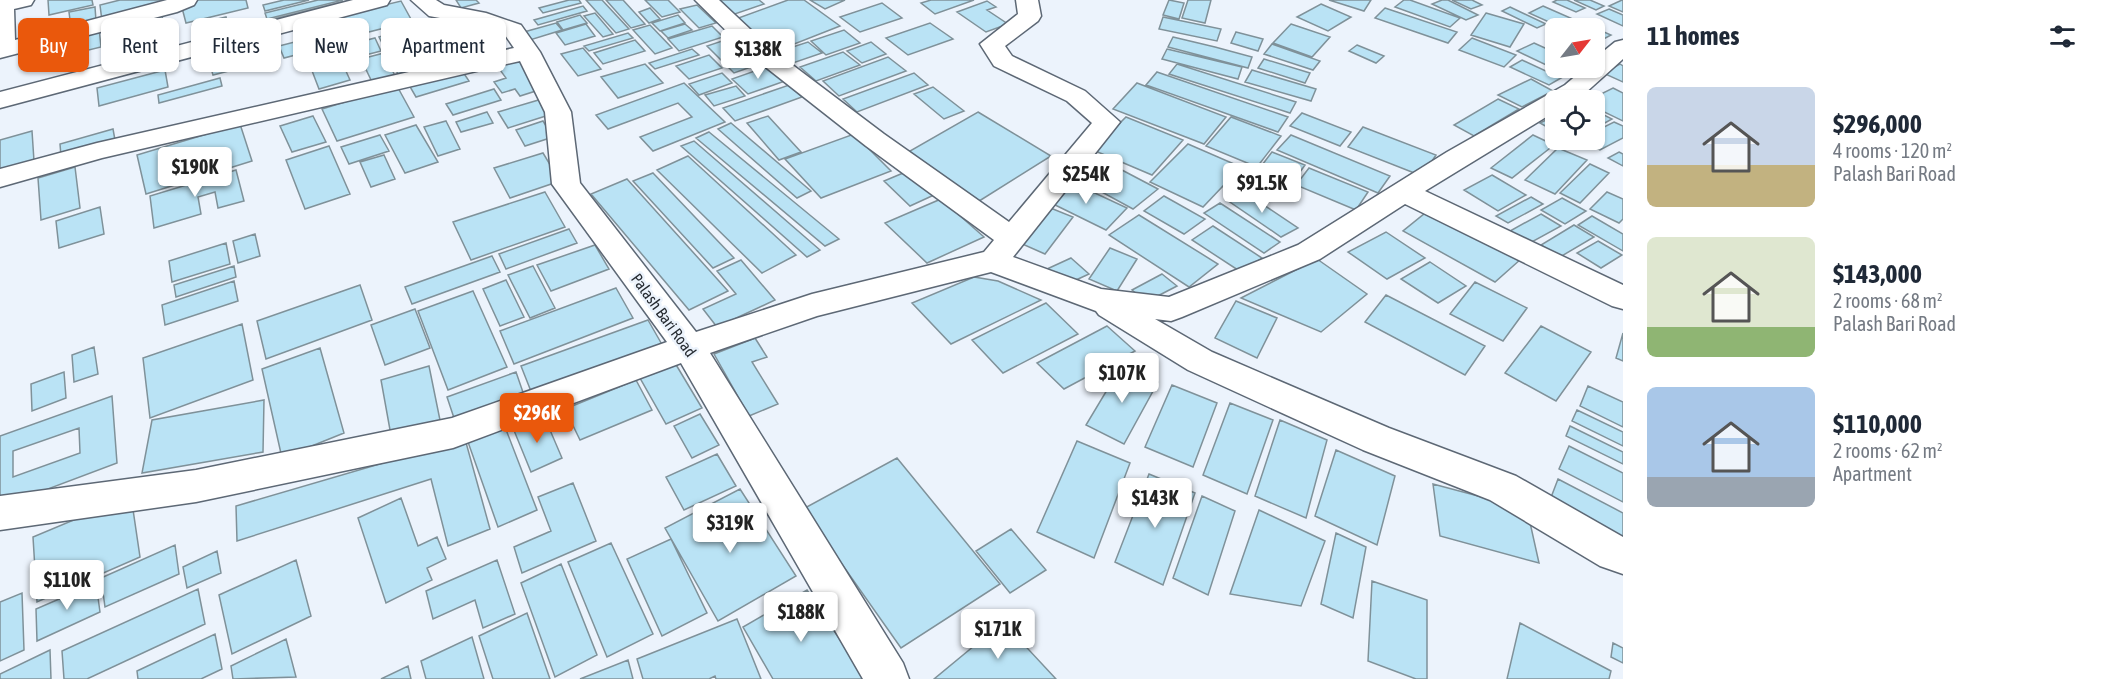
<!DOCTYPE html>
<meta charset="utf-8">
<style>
body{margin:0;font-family:"Asap Condensed",sans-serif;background:#f6f6f7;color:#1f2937;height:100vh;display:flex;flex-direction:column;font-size:22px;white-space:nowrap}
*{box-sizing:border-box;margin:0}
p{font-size:20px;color:#747a83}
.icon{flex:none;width:33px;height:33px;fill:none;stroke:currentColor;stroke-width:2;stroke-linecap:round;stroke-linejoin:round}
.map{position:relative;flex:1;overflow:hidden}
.panel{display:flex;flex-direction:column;background:#fff;width:480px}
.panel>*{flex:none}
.banner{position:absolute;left:18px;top:18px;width:570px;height:54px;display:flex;gap:12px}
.needle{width:39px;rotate:59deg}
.fabs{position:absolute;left:1545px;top:18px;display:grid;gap:12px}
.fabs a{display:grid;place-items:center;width:60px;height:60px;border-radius:9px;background:#fff;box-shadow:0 2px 4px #0004;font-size:30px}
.price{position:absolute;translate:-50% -51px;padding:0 14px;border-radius:6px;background:#fff;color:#222;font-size:20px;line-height:39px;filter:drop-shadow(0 2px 3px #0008)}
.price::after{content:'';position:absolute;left:50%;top:36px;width:18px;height:14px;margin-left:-9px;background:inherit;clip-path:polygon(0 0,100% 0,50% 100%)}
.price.on{background:#ea580c;color:#fff}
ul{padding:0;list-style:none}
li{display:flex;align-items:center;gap:18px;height:150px;padding:0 24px}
li span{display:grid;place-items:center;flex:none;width:168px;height:120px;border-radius:9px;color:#555}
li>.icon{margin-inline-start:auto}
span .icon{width:72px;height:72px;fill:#fffc;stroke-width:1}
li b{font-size:26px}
h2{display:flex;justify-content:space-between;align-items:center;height:72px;padding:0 24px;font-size:26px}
.tag{padding:0 21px;border-radius:9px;background:#fff;box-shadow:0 2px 4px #0004;font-size:21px;line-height:54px}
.tag.on{background:#ea580c;color:#fff}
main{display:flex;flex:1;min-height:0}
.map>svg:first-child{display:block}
</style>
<main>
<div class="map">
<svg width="1623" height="679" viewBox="0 0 1623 679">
<rect width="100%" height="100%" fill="#ecf3fc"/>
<path fill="#bae3f5" stroke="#7f9199" stroke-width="1.5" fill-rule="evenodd" d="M48 0H92L93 5 49 15Z
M120 0H160L162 7 102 21 100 5Z
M197 0H246L248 8 186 23 181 4Z
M284 0H309L265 11 263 5Z
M318 0H343L267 19 265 13Z
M350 0H372L264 27 262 22Z
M456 0H476L479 3 461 8Z
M569 0H579L581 3 543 13 539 8Z
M586 0H602L629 29 616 33Z
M606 0H623L645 24 631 28Z
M645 0H668L680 12 662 17Z
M722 0H759L764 4 729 16 714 2Z
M788 0H804L840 26 774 52 733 20Z
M810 0H845L825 9Z
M931 0H974L935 14 921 3Z
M1169 0 1184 3 1179 19 1163 15Z
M1188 0H1211L1205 23 1182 18Z
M1329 0H1371L1364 11Z
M1404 0H1410L1460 18 1450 27 1395 7Z
M1442 0H1448L1478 15 1466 20 1432 4Z
M1452 0H1472L1482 5 1471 9Z
M1557 0H1567L1585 8 1576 12 1553 2Z
M1574 0H1590L1604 6 1596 10Z
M1623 0V12L1609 6 1622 0Z
M401 1 412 21 349 37 339 16Z
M987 1 996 7 987 10 1008 24 986 32 957 12Z
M882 3 902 18 860 32 840 17Z
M1321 4 1351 17 1328 31 1297 17Z
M697 5 716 23 699 28 680 9Z
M583 6 587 11 538 25 534 20Z
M1543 6 1575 20 1560 27 1529 13Z
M95 7 96 21 71 27 69 12Z
M1510 7 1546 24 1537 28 1502 11Z
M650 8 660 19 649 23 639 12Z
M1385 8 1457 32 1448 43 1375 18Z
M1609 9 1623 15V26L1597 14Z
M595 13 613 34 603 37 584 16Z
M1486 13 1524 24 1510 47 1471 35Z
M580 15 587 23 563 30 557 22Z
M678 15 685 23 660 31 652 23Z
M162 16 165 31 125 41 123 26Z
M226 17 231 36 197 44 192 25Z
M1163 17 1221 29 1217 41 1159 29Z
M453 19 463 35 438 42 429 25Z
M331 20 341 43 284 58 279 46 326 34 325 32 308 37 304 27Z
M485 22 489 29 468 35 463 27Z
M556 23 562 30 530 40 524 32Z
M930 23 953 39 908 55 886 38Z
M586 24 595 36 565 45 556 33Z
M685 24 692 30 668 38 661 31Z
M1291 24 1330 37 1312 57 1273 43Z
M423 25 430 37 415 41 408 29Z
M650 25 672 48 655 54 633 30Z
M1588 25 1611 35 1600 41 1594 38V28H1579Z
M712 26 723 37 679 51 668 39Z
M99 28 101 47 40 62 39 42Z
M844 30 860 43 826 55 811 41Z
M400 31 420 68 398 74 379 37Z
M492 31 504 50 481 57 468 37Z
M1236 32 1263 39 1258 51 1231 43Z
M628 33 633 38 589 51 584 46Z
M169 34 172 52 143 59 140 41Z
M266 36 275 59 213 75 206 51Z
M737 36 765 62 734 73 707 46Z
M1173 37 1215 47 1252 57 1248 68 1168 47Z
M375 38 381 51 346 60 340 47Z
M1472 38 1516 55 1504 67 1459 50Z
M431 39 443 61 427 65 415 43Z
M461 39 473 58 451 64 440 45Z
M635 40 645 51 603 64 594 53Z
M132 42 135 59 105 67 102 50Z
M808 42 822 53 790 64 777 52Z
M871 42 886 54 862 63 847 51Z
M1534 43 1556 53V68H1576L1563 73 1517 51Z
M1272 44 1320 61 1313 70 1264 54Z
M1357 45 1384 56 1376 63 1349 51Z
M335 47 350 80 319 89 306 55Z
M583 48 601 69 578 76 561 54Z
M692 49 699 55 655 69 649 63Z
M1167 49 1242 67 1238 79 1162 59Z
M843 52 860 65 816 81 800 67Z
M384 53 396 78 373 84 361 59Z
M709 55 722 68 689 79 676 66Z
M518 57 542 89 520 96 515 89 502 93 494 82 506 78 495 63Z
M888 57 906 71 839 96 823 81Z
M1264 59 1310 73 1305 83 1258 68Z
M1522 60 1561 78 1549 85 1510 67Z
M645 64 663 83 618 98 601 77Z
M1177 64 1296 102 1290 113 1169 74Z
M1620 64 1623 66V82L1603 73Z
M769 66 785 81 748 94 732 79Z
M461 69 469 81 416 97 409 85Z
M165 70 168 87 99 106 97 88Z
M1252 70 1316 89 1311 101 1245 82Z
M1157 72 1288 117 1278 132 1146 85Z
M722 73 732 83 699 95 689 84Z
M914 73 928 85 857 112 843 99Z
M220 78 222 86 159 103 158 95Z
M1531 79 1553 91 1522 107 1498 95Z
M684 83 725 122 653 151 640 137 692 117 678 103 608 129 596 115Z
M1137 83 1226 117 1204 144 1113 109Z
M789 85 802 97 735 121 723 108Z
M397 86 414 117 337 141 322 109Z
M736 86 745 96 714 106 705 95Z
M933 87 964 111 944 119 914 94Z
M1613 88 1623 93V121L1594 107V100H1589Z
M494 89 501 100 453 115 446 104Z
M542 99 552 114 508 128 498 112Z
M1498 99 1519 109 1474 136 1454 125Z
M1594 110 1612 119 1594 129Z
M487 112 493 123 461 132 456 122Z
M978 112 1051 156 976 203 903 155Z
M1302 113 1351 132 1340 146 1290 126Z
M1556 115V132L1540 123Z
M313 116 326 142 292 152 280 126Z
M768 116 801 152 779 160 747 123Z
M1126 117 1183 140 1152 175 1093 150Z
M1231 117 1281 136 1257 167 1206 146Z
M446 121 460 149 438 156 424 127Z
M543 121 553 137 525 146 516 130Z
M1614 122 1623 126V138L1600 150 1580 140H1594V132Z
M731 123 811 191 797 198 718 129Z
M240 124 252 161 146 194 137 155Z
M416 125 438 162 405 173 385 135Z
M1363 127 1436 155 1422 176 1348 147Z
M113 129 115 140 61 156 60 144Z
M32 131 34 161 0 171V140Z
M709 132 839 239 825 246 696 138Z
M854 134 891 171 821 198 785 159Z
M380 135 389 151 349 164 341 147Z
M1291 135 1390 176 1378 193 1277 150Z
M1533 135 1554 145 1512 178 1491 168Z
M694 141 820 250 807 257 681 146Z
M1188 144 1241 167 1203 207 1150 182Z
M329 146 350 194 305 209 286 160Z
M1558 148 1587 160 1555 194 1525 180Z
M1272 152 1305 165 1292 183 1259 169Z
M1619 152 1623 154V166L1608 158Z
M543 153 560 181 510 198 494 168Z
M384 155 395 179 371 187 360 162Z
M688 156 796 255 762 273 657 170Z
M1101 159 1158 189 1133 209 1076 178Z
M1590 164 1609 173 1580 203 1560 193Z
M75 167 80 208 41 220 38 178Z
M1309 168 1368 192 1356 210 1296 185Z
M236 170 244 201 218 208 215 192 198 197 201 214 154 228 150 196Z
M908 171 934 195 910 206 884 181Z
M653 173 734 258 713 268 633 181Z
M1492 175 1526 195 1498 211 1464 190Z
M627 179 728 291 689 310 591 194Z
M1067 180 1127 208 1106 230 1045 200Z
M1243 191 1298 228 1281 237 1227 200Z
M545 192 565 227 471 260 453 222Z
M1607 192 1623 199V219L1619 223 1590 209Z
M1164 196 1205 219 1184 234 1144 211Z
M1531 197 1543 204 1508 223 1496 216Z
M1562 198 1586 211 1565 224 1541 210Z
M941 199 984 237 927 263 885 223Z
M1220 203 1280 242 1264 253 1204 213Z
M100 207 104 234 59 248 56 221Z
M1048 207 1073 217 1045 254 1020 243Z
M1429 210 1521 259 1495 282 1403 231Z
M1541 214 1561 226 1530 243 1510 231Z
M1139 215 1218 264 1189 287 1109 235Z
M1592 216 1623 234V251L1578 225Z
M1574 225 1594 237 1560 257 1541 245Z
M1213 226 1262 258 1241 272 1192 240Z
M569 229 577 243 506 269 499 254Z
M1386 232 1425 258 1387 279 1348 252Z
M255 234 260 256 238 263 233 241Z
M1598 241 1622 255 1601 268 1577 253Z
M226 243 230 264 172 282 169 261Z
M595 245 609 269 551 291 537 265Z
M1110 248 1137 259 1117 291 1089 279Z
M492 256 500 272 412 304 405 287Z
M1071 258 1089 274 1065 285 1047 269Z
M1317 259 1367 294 1321 332 1241 298Z
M741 260 775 300 717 327 703 309 736 294 717 271Z
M1430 262 1466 286 1438 303 1401 279Z
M234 266 236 277 176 297 174 285Z
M533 266 555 308 530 318 508 275Z
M1162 274 1177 286 1146 302 1132 290Z
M974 277 998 281 1041 300 951 344 912 303Z
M506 280 524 317 500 326 483 289Z
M234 281 238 301 165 325 162 305Z
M1475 282 1527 308 1503 341 1450 314Z
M360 285 372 320 266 359 257 321Z
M616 288 633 318 514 364 500 331Z
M473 291 507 367 448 390 418 311Z
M1386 295 1485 346 1465 375 1365 322Z
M1236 301 1277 318 1257 358 1215 338Z
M1046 303 1078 334 1003 373 972 340Z
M415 309 430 348 385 365 371 325Z
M648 320 668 355 536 404 521 366Z
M242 324 253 380 150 418 143 358Z
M1107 326 1135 351 1064 389 1037 363Z
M1541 326 1591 352 1556 401 1505 373Z
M1623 333V361L1616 358Z
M755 338 767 357 752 362 778 404 749 416 714 354Z
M94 347 98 374 74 382 72 355Z
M320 348 344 433 282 458 262 369Z
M675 363 702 408 666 424 640 378Z
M1122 365 1158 382 1124 444 1086 425Z
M429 366 441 425 392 441 381 380Z
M64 372 66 398 32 411 31 384Z
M516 372 526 401 457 427 447 397Z
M636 380 652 410 580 440 565 409Z
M1172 385 1217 403 1193 467 1145 447Z
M1588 386 1623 402V427L1580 406Z
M112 396 117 463 0 507V436ZM79 428 80 453 13 477V451Z
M264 400 263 452 142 473 152 420Z
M1230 403 1273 420 1247 494 1203 475Z
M1577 410 1623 432V446L1572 421Z
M700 414 719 445 692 458 674 426Z
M544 416 562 458 531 472 513 428Z
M1280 420 1327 440 1306 518 1255 496Z
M1570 426 1623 452V464L1566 436Z
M505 427 537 510 498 527 468 442Z
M465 439 490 529 448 546 431 479 237 541 236 506Z
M1077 441 1130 463 1094 558 1037 532Z
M1569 446 1623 473V502L1559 469Z
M1336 450 1395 476 1377 545 1315 516Z
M717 454 736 486 684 510 666 477Z
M897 458 1000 584 901 648 803 509Z
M1149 474 1195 493 1163 585 1115 562Z
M1558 479 1623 513V548L1547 508Z
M573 483 596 541 522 573 514 547 551 531 538 497Z
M1433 484 1527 509 1539 563 1440 536Z
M740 489 796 576 718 621 665 528Z
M131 496 140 557 37 602 33 537Z
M1202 496 1235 511 1208 595 1173 578Z
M401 498 418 546 437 537 446 559 427 568 432 580 386 603 358 518Z
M1259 510 1325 541 1301 606 1230 594Z
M1011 529 1046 570 1010 593 976 551Z
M1336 533 1366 547 1353 618 1321 604Z
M671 539 707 613 662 636 627 559Z
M611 543 653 634 607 657 568 562Z
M175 545 179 574 105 607 101 578Z
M217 551 221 573 187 588 183 567Z
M296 560 311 616 232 654 219 595Z
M497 560 515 614 483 628 475 600 433 619 426 591Z
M561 564 597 655 555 677 521 583Z
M1372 581 1427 600V679H1416L1368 661Z
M96 583 100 612 37 641 36 609Z
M198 589 205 624 87 679H64L62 651Z
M807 590 866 679H773L743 627Z
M22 593 24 650 0 661V602Z
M527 613 550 679H493L479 636Z
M737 619 761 679H716L715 676 709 679H643L637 659Z
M1003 622 1056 679H934Z
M1520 623 1611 671 1609 679H1507Z
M215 634 222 669 201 679H138L137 671Z
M472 637 484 679H426L421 661Z
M286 639 296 677 233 679 231 666Z
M1613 643 1623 648V663L1611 657Z
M50 650 51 679H0V674Z
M628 660 633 679H580Z
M408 666 411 679H381Z"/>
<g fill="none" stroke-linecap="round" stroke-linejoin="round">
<defs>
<path id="minor" d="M0 0H34L31 5 14 9 15 40 167 0H197L194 5 177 12 0 58Z
M353 0H390L387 5 0 108V92Z
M411 0H436L444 5 486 13 521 25 540 52 571 112 580 183 696 332 812 294 984 252 994 240 866 146 754 58 695 0H719L770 48 884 134 1009 222 1092 123 1067 101 994 66 980 44 1018 14 1016 0H1038L1041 16 1038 21 1005 46 1012 56 1085 91 1120 122 1013 257 1101 289 1169 297 1298 245 1447 152 1565 85 1585 68H1594V59L1615 42 1623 40V59L1583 95 1574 100H1556V111L1425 191 1623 285V309L1612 306 1405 204 1320 259 1182 317 1171 321 1155 319 1212 352 1389 428 1516 476 1623 537V574L1600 566 1490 500 1363 450 1188 370 1099 315 1096 311 991 272 817 316 710 353 903 663 909 679H863L681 363 453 448 196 502 0 530V496L196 470 452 418 667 342 552 184 545 112 520 61 102 158 0 187V169L97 143 514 48 505 35 473 24 429 16Z"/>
</defs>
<use href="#minor" stroke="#5d6875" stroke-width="3"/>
<use href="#minor" fill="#fff" fill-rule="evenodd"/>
</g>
<g text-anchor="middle" stroke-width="5" stroke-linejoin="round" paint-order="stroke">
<g font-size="16" fill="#272c32" stroke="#ecf3fc">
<text transform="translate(664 315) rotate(54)" y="6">Palash Bari Road</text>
</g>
</g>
</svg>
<div class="fabs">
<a><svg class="needle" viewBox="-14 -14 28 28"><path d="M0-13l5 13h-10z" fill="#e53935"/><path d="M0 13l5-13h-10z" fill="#747a83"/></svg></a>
<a><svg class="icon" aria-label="locate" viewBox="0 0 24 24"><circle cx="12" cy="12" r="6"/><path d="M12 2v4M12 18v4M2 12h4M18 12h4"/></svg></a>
</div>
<b class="price" style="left:758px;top:80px">$138K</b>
<b class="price" style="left:195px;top:198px">$190K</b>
<b class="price" style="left:1086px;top:205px">$254K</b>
<b class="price" style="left:1262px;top:214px">$91.5K</b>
<b class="price" style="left:1122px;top:404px">$107K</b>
<b class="price on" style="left:537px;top:444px">$296K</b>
<b class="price" style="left:1155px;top:529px">$143K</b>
<b class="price" style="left:730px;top:554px">$319K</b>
<b class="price" style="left:67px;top:611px">$110K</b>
<b class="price" style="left:801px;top:643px">$188K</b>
<b class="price" style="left:998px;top:660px">$171K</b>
<div class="banner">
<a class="tag on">Buy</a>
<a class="tag">Rent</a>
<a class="tag">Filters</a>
<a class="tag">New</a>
<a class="tag">Apartment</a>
</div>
</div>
<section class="panel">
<h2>11 homes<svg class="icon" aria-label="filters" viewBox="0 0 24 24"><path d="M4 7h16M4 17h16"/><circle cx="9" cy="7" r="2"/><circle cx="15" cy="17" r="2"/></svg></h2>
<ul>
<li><span style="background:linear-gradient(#c9d6e8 65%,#c2b280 0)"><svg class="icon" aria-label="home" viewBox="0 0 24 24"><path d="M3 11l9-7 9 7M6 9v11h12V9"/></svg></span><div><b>$296,000</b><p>4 rooms · 120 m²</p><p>Palash Bari Road</p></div></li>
<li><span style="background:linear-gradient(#dfe7d0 75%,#8fb573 0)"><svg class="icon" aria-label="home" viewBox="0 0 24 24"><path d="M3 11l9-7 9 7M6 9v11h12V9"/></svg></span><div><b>$143,000</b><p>2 rooms · 68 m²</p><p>Palash Bari Road</p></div></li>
<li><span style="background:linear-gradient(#a9c7e8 75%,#9aa5b1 0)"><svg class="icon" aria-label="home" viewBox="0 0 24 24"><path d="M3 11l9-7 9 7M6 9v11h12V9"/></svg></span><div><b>$110,000</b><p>2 rooms · 62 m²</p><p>Apartment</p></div></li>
</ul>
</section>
</main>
